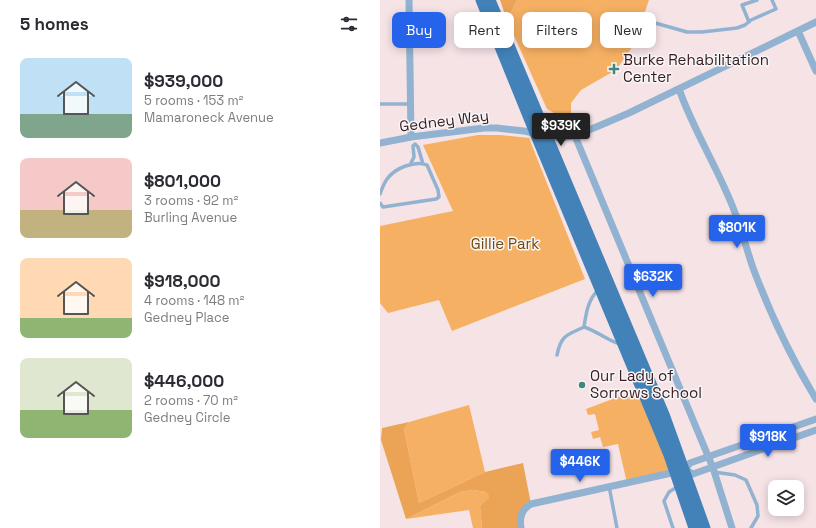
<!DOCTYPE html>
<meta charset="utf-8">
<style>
body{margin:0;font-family:"Space Grotesk",sans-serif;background:#f7f7f7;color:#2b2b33;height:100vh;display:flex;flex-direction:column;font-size:15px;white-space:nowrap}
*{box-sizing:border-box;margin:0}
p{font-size:13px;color:#7c7c81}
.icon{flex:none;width:22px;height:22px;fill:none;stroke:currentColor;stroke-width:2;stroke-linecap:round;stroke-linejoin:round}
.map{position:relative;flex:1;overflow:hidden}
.panel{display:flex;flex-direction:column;background:#fff;width:380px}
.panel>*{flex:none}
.banner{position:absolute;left:12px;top:12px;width:364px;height:36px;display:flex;gap:8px}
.fabs{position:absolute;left:388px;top:480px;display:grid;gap:8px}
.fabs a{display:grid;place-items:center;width:36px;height:36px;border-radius:8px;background:#fff;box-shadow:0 2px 10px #0003;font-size:20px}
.price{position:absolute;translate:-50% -34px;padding:0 9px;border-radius:4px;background:#2563eb;color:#fff;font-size:13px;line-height:26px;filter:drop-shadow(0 1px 2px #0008)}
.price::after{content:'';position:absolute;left:50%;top:24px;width:12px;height:9px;margin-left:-6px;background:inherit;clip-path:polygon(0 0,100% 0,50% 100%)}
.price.selected{background:#222;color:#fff}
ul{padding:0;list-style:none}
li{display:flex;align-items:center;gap:12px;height:100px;padding:0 20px}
li span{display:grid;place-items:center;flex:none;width:112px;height:80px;border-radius:8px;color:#555}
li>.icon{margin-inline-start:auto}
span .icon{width:48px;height:48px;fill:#fffc;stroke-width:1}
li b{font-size:17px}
h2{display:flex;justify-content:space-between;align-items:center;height:48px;padding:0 20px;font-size:17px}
.tag{padding:0 14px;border-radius:8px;background:#fff;box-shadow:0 2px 10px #0003;font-size:14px;line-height:36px}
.tag.selected{background:#2563eb;color:#fff}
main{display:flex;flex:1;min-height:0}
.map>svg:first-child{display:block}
</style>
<main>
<section class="panel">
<h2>5 homes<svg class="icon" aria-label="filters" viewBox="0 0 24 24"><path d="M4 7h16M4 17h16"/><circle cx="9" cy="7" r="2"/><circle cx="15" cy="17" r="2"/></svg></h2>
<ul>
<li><span style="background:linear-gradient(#bfe0f5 70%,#7fa58c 0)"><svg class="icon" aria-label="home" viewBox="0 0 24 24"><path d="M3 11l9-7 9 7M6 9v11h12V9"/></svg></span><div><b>$939,000</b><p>5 rooms · 153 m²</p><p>Mamaroneck Avenue</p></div></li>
<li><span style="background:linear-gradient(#f6c9c9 65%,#c2b280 0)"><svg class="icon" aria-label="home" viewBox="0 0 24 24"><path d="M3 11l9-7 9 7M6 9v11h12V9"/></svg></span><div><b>$801,000</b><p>3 rooms · 92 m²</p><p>Burling Avenue</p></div></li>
<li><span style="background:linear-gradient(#ffd9b3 75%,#8fb573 0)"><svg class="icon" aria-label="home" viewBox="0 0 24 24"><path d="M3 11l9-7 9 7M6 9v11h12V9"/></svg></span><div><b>$918,000</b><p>4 rooms · 148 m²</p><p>Gedney Place</p></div></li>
<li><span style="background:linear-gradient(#dfe7d0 65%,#8fb573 0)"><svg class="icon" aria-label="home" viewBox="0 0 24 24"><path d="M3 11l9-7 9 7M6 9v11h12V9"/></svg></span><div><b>$446,000</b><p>2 rooms · 70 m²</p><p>Gedney Circle</p></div></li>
</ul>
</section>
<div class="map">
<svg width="436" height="528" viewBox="0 0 436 528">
<rect width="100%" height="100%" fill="#f5e3e6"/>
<path fill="#f6b063" d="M137 0H269L253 46 236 70 201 90 191 103V123L181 126 174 125V113L167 109 127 20Z
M98 135H120L149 138 205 279 72 331 59 300 8 313 0 303V226L73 211 43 145Z
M262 388 296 472 247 483 238 444 223 447 220 437 213 439 211 432 219 430 215 414 208 415 206 409Z
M89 405 105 472 39 503 24 429 29 422Z
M93 490 106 492 108 494 110 498 100 506 102 528H93L89 510 26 519 80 492Z"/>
<path fill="#eba456" d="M120 0H137L127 20Z
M29 422 24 429 39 503 105 472 143 463 151 504 145 509 141 528H102L100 506 109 498V496L106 492 93 490 80 492 26 519 1 440 2 428Z"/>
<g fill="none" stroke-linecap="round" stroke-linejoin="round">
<path stroke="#92b2d1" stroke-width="3.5" d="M268 21 307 32H322L357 28 365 25 371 20 396 9 392 0
M369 22 362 5 377 0
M0 104H30
M30 165 34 157 33 146 35 144 38 147 43 164
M0 194C2 189 4 183 7 179 15 168 35 160 47 165L58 190 59 197 56 199 3 207 0 203
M204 327C206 313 208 300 218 290
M177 355C181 335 187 335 204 327 217 331 228 341 240 344
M334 472 355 475 366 480 377 505 378 516 371 528
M229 486 237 528
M293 528 284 501 289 492 297 487"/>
<path stroke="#92b2d1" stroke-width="7" d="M29 0 31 137
M418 31 436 71
M299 89C313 129 336 165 352 205 360 225 366 247 373 268 391 316 410 356 436 399
M195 136 333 468 352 528
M0 143 31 137 104 128H117L144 131 179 138 195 136 249 113 436 22
M305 470 310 463 436 419
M141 528C139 517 142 509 151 504L305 470 313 474 436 430"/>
<path stroke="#4282b9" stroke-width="11" d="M101 0 155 133 289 455 314 528
M110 0 285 417 325 528"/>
</g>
<g fill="#418780" stroke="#f6f6f6" stroke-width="1.5">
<path d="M232 63h4v4h4v4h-4v4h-4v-4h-4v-4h4z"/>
<circle cx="202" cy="385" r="4"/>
</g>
<g text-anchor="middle" stroke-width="3" stroke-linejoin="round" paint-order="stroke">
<g font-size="15" fill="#3a1a21" stroke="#f6f6f6" text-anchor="start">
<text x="243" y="65">Burke Rehabilitation<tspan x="243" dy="17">Center</tspan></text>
<text x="210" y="381">Our Lady of<tspan x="210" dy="17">Sorrows School</tspan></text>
</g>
<g font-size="15" fill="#3a1a21" stroke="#f6f6f6">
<text transform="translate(64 121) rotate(-7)" y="5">Gedney Way</text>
</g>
<g font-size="15" fill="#754709" stroke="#f6f6f6">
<text x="125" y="249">Gillie Park</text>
</g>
</g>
</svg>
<div class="fabs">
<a><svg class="icon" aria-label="layers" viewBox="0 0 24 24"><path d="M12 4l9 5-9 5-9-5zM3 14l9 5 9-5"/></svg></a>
</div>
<b class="price selected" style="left:181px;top:147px">$939K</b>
<b class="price" style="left:357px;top:249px">$801K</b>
<b class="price" style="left:273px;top:298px">$632K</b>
<b class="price" style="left:388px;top:458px">$918K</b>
<b class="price" style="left:200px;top:483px">$446K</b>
<div class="banner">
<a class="tag selected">Buy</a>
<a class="tag">Rent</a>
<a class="tag">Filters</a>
<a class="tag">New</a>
</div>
</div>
</main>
